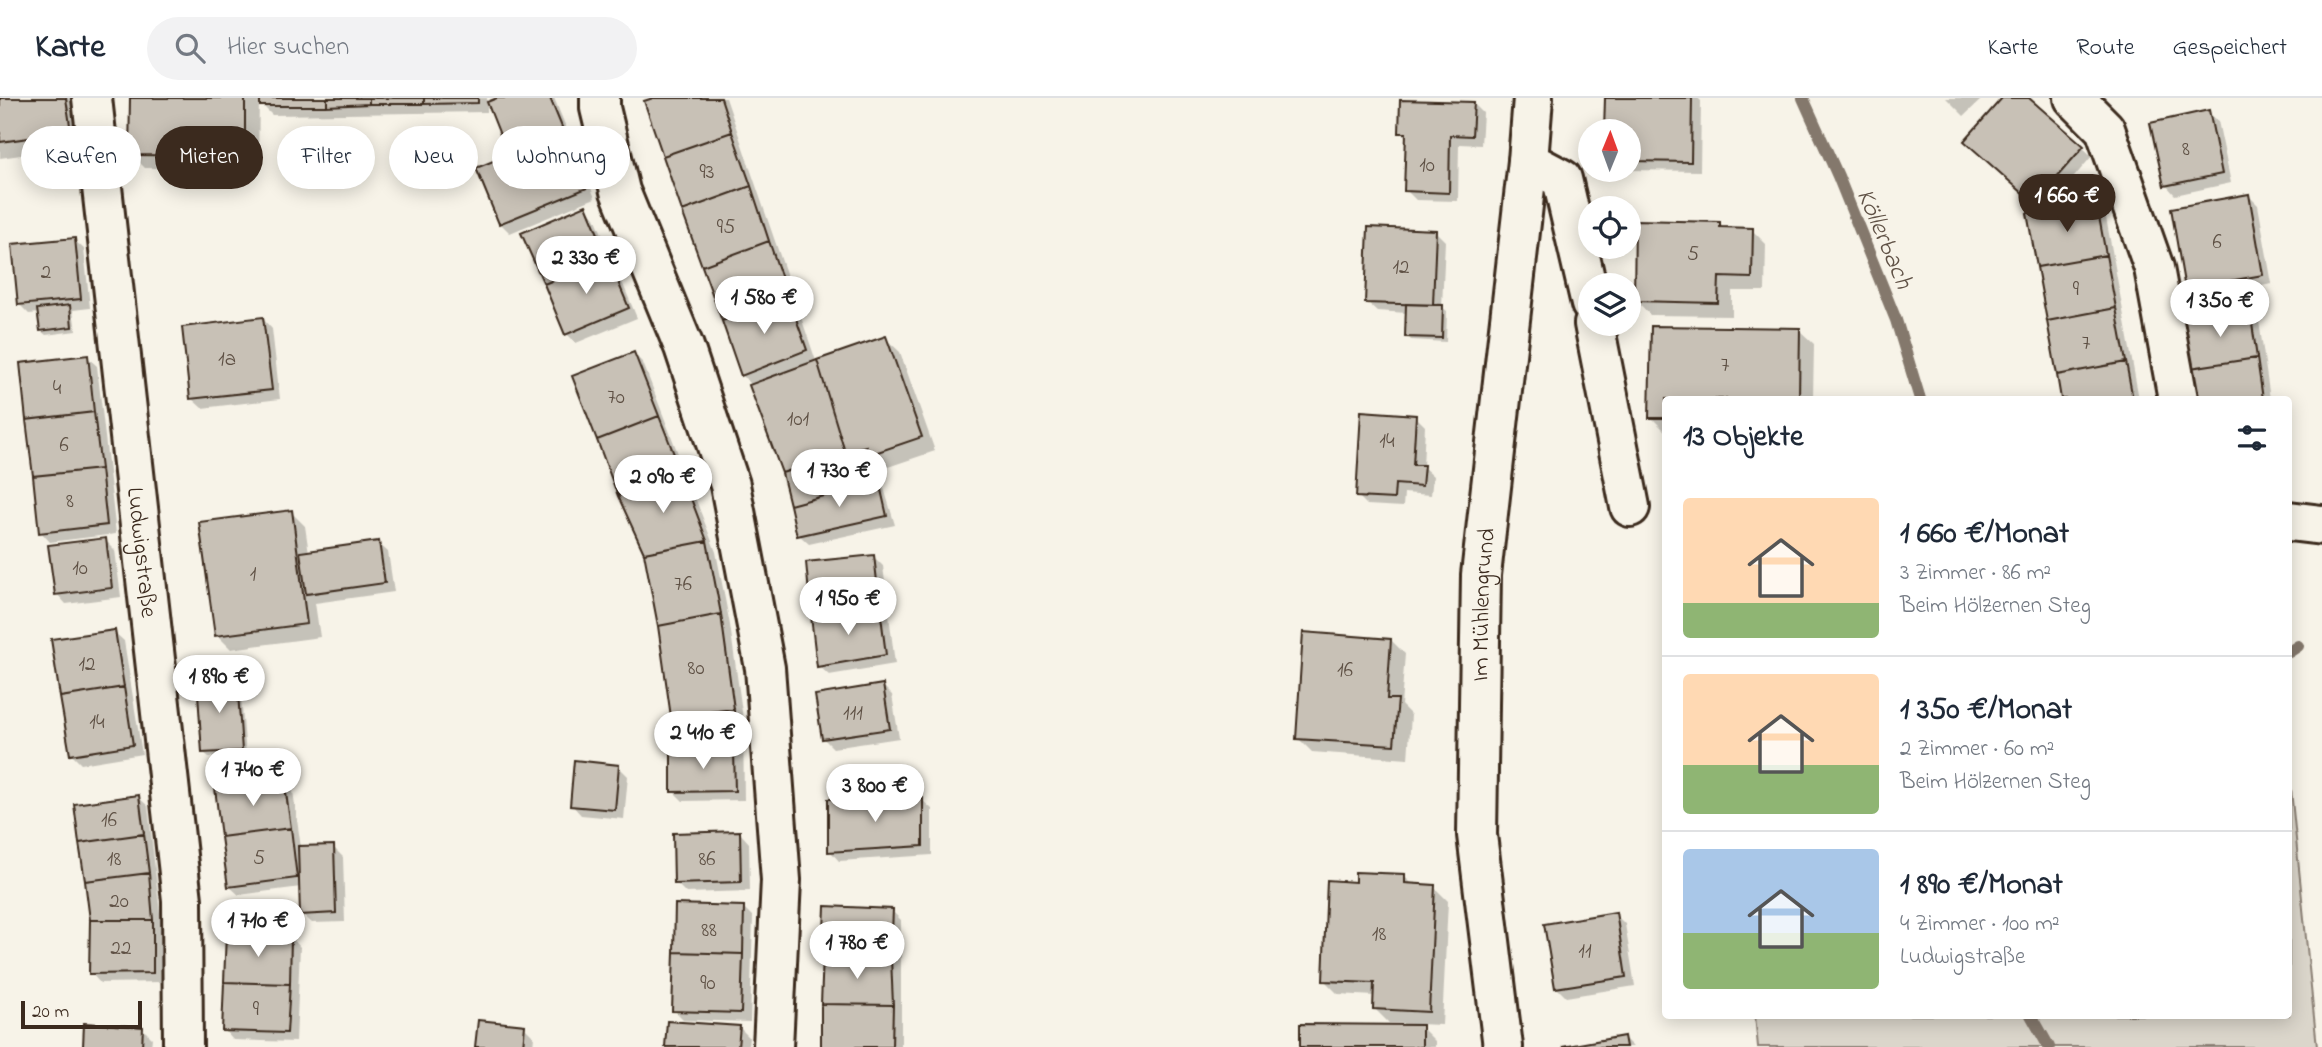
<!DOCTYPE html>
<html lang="de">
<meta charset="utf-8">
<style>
body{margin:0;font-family:"Indie Flower",sans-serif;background:#f2f2f3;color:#1f2937;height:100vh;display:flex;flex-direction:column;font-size:26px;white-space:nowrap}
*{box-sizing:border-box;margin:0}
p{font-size:23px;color:#747a83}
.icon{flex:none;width:38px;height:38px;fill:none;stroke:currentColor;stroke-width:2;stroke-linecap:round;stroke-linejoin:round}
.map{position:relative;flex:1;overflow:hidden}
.side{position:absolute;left:1662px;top:298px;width:630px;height:623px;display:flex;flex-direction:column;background:#fff;border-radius:7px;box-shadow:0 4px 18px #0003}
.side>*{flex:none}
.banner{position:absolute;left:21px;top:28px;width:665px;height:63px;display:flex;gap:14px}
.needle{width:46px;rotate:1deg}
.tools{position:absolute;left:1578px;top:21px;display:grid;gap:14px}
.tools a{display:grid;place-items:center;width:63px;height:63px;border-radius:50%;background:#fff;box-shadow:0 4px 18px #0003;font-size:35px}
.scale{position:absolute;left:21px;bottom:18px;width:121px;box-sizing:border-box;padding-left:7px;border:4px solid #3b2a1e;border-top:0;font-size:19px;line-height:24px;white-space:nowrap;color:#3b2a1e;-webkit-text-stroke:5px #f7f3e8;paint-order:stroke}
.price{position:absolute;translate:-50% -60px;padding:0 16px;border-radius:24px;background:#fff;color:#222;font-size:23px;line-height:46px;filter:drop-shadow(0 2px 4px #0008)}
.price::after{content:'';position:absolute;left:50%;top:42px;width:21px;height:16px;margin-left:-10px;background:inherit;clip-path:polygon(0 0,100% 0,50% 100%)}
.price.active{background:#3b2a1e;color:#fff}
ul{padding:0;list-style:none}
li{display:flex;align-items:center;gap:21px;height:175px;padding:0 21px}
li+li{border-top:2px solid #e0e1e3}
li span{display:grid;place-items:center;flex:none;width:196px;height:140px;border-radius:7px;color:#555}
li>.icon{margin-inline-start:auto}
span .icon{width:84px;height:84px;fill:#fffc;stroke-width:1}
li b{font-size:30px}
h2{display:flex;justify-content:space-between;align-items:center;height:84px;padding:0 21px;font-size:30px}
.tag{padding:0 24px;border-radius:32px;background:#fff;box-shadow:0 4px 18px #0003;font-size:24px;line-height:63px}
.tag.active{background:#3b2a1e;color:#fff}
header{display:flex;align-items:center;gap:42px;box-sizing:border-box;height:98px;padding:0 35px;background:#fff;border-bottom:2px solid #e0e1e3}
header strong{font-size:33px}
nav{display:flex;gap:38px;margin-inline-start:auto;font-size:24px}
.search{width:490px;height:63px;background:#f2f2f3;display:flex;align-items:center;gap:18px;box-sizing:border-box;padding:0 24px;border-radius:38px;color:#747a83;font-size:26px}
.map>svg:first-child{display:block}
</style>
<header>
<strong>Karte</strong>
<div class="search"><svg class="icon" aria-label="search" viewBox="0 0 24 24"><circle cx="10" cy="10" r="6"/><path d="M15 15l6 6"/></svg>Hier suchen</div>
<nav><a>Karte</a><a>Route</a><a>Gespeichert</a></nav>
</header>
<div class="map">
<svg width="2322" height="949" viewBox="0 0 2322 949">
<rect width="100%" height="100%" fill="#f7f3e8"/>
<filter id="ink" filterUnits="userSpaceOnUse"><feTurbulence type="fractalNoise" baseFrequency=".0143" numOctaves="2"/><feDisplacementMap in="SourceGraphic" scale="14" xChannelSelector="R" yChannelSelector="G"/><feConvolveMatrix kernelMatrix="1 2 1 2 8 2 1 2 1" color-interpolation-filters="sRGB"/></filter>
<g filter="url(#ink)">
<path fill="#dbd6cb" stroke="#8b8074" stroke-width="2" d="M2289 672 2317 949H1758L1755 917H2289Z"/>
<path fill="#0003" d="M0 0H77L84 48 0 60Z
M131 0H259L258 71 145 70 131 56Z
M262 0H487V14L272 17 262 7Z
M502 0H554L595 100 510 135 500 125 511 58Z
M658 0H726L816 263 885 240 900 254 935 353 885 370 875 360 895 427 809 446 799 437 784 375 751 286 742 277Z
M1606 0H1698L1701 3 1700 73 1629 72V33H1606Z
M1946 0H1983L1964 18Z
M2004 0H2027L2092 58 2045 113 1976 53Z
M1473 5 1483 15 1481 47 1459 46 1458 103 1416 102 1406 92 1408 41 1401 34Z
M2208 14 2218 23 2231 85 2175 97 2166 87Z
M2249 98 2258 107 2272 186 2197 200 2187 190Z
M2095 104 2105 114 2139 301H2063Z
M585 109 595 119 637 220 576 245 567 236Z
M1720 126 1725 131 1752 132 1766 146 1765 193H1732V218L1650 217 1636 202Z
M1435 133 1445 143 1442 209 1447 213 1446 244 1411 242 1407 238V215L1377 213 1367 204Z
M74 142 84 151 90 210 73 212 76 233 46 237 41 233 39 215 29 216 19 206Z
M2249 214 2259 223 2270 301H2197Z
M263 221 272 231 280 301 202 310 192 301Z
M1652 229 1799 232 1814 246 1813 301H1666L1665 333 1651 319Z
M634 256 643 265 716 454 730 527 743 621 744 702 683 703 673 693V619L660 528 646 454Z
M87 259 97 268 116 436 50 444 41 434Z
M1416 319 1425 328 1423 369 1433 378 1431 397 1404 395 1403 409 1367 407 1358 398Z
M291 414 305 428 309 455 378 445 388 454 394 494 315 505 320 539 231 551 217 537Z
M105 442 115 452 121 499 66 506 57 496Z
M874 459 883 468 895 566 829 577 819 568Z
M114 534 124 543 142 656 81 666 71 656Z
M1391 542 1405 556 1401 607 1411 617 1408 661 1312 654 1298 640Z
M236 580 240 585 246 657 209 659 204 655Z
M883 588 892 597 899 640 833 650 824 641Z
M618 668 628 678 624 721 581 717 572 707Z
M284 683 293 693 301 750 333 749 343 759 345 824 312 825 302 816 301 789 239 797 229 788Z
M138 699 148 708 162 833V884L100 885 91 875Z
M922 702 932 711V757L839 763 830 753Z
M740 735 749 745 750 793 686 795 676 785Z
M1404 778 1413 787 1434 789 1448 803 1442 927 1418 926 1435 943V949H1302L1403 928V925H1389L1375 911V898L1338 896 1324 882 1357 786Z
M743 809 753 819 750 924 684 922 674 912Z
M892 813 901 822V949H823Z
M1615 816 1625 826 1635 888 1566 899 1557 890Z
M291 839 300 849 296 944 233 942 224 932Z
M524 929 534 939 533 949H477Z
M739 929 749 939 748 949H667Z
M142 930 152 940 151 949H85Z
M1624 940 1633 949H1572Z"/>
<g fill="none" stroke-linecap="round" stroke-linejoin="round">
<path stroke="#84786c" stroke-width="12" d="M1803 0 1838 78 1896 222 1920 301
M2289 554 2298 548
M2031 917 2049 949"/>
</g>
<path fill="#c8c1b6" stroke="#3b2a1e" stroke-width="2" d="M0 0H66L71 34 0 44Z
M130 0H245V58L129 57Z
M260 0H327V8H260Z
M327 0H369V6L327 8Z
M369 0H424V6H369Z
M424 0H478V5L424 6Z
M497 0H550L564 34 508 57 487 4Z
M653 0H721L732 34 663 58 644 3Z
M1605 0H1692L1691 64 1629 63V33H1604Z
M2002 0H2029L2084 48 2034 105 1964 43Z
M1400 2 1474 4 1472 38 1450 37 1449 95 1404 93 1406 35H1399Z
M2209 12 2222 76 2164 88 2150 25Z
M564 34 587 90 499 126 476 70Z
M732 34 751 88 682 113 663 58Z
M751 88 769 143 702 168 682 113Z
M2249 96 2263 177 2185 191 2171 110Z
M2096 102 2106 157 2037 169 2027 115Z
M586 107 608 160 544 186 521 135Z
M1635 122 1720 124V129L1753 130 1752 180 1719 179 1718 205 1634 203Z
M1368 129 1436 132 1433 207 1365 205Z
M75 140 81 201 18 207 12 146Z
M769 143 788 198 722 223 702 168Z
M2106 157 2116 210 2047 223 2037 169Z
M608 160 629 210 565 237 544 186Z
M788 198 807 252 741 278 722 223Z
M1406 206 1443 207 1442 240 1405 239Z
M70 207 72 229 40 233 37 211Z
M2116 210 2126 264 2057 277 2047 223Z
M2250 212 2257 260 2190 270 2183 222Z
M263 219 272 292 190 301 182 229Z
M1651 228 1800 230 1799 301H1666V320H1649Z
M886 238 922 339 869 357 866 348 845 354 817 262Z
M634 254 659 318 597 342 572 278Z
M88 257 94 314 26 322 20 265Z
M2257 260 2263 301H2195L2190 270Z
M817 262 845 354 782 375 749 287Z
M2126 264 2133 301H2061L2057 277Z
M1361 313 1416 317 1413 367H1424L1422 388 1395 386 1394 401 1356 399Z
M94 314 101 371 33 378 26 322Z
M659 318 681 374 618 398 597 342Z
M866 348 879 383 790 407 782 375Z
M101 371 107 427 39 435 33 378Z
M681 374 707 443 644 455 618 398Z
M879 383 887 418 797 438 790 407Z
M292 412 307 526 215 538 199 424Z
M106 440 112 490 55 497 48 447Z
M379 443 385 485 306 496 300 454Z
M707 443 721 516 658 528 644 455Z
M874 457 880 510 811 518 806 464Z
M880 510 886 557 817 569 811 518Z
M721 516 734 611 671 619 658 528Z
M115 532 124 589 60 599 51 541Z
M1303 534 1391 541 1387 601H1398L1394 647 1296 641Z
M237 579 242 653 202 655 197 581Z
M883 586 890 631 822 641 815 597Z
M124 589 133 647 70 657 60 599Z
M734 611V652L671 653V619Z
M734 652 735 693 671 694V653Z
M574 662 619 667 615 712 570 708Z
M284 681 291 730 221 739 215 690Z
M139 697 144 736 79 745 74 706Z
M923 700V748L828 754V701Z
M291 730 297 780 228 789 221 739Z
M740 733 741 784 674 786 673 735Z
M144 736 149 775 85 783 79 745Z
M334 747 336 815 300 817 298 748Z
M1355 774 1405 776V785L1435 787 1429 914 1373 911 1374 885 1323 883 1327 782 1355 784Z
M149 775 153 822H90L85 783Z
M675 806 744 808 743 856 674 854Z
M825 808 893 811 891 860 823 857Z
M1616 814 1626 879 1555 890 1544 826Z
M90 822H153V875L89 876Z
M226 835 291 838 290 886 224 884Z
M674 854 743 856 741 915 672 913Z
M823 857 891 860 893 907 821 906Z
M224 884 290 886 287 935 222 933Z
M821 906 893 907 892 949H821Z
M478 922 525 927 523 949H475Z
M667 923 740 928 738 949H665Z
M84 925 143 929 142 949H83Z
M1300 926 1422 927V949H1300Z
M1624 938 1626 949H1562Z"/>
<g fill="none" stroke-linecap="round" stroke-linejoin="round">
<defs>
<g id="street">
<path id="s1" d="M92 0 182 802 183 949"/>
<path d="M2074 0 2105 31 2154 170 2178 301"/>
<path d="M1528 63 1562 81 1591 206"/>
<path d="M1594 226 1630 409"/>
<path d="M2289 423 2322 427"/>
<path id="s2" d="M1503 949 1477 737 1481 477 1528 63 1533 0"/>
</g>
<path id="secondary" d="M600 0V10L620 93 684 249 730 387 765 570 781 782 773 949"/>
</defs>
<use href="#street" stroke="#3b2a1e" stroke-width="44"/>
<use href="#secondary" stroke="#3b2a1e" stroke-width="44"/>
<use href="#street" stroke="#f7f3e8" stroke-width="38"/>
<use href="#secondary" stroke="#f7f3e8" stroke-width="38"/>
</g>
</g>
<g text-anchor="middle" stroke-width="5" stroke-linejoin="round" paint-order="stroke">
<g font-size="21" fill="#5e5044">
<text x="2186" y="57">8</text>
<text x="1427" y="73">10</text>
<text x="707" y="80">93</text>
<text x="726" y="135">95</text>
<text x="2217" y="150">6</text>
<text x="1693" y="162">5</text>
<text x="1401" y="175">12</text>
<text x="46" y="180">2</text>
<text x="2076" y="197">9</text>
<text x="2086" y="251">7</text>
<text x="227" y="267">1a</text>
<text x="1725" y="273">7</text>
<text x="57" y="296">4</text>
<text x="616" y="305">70</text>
<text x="798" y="327">101</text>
<text x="1387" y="349">14</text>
<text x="64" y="353">6</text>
<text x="70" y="409">8</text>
<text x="80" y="476">10</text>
<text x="253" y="482">1</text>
<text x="683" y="492">76</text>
<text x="87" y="572">12</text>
<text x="696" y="576">80</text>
<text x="1345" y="578">16</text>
<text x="853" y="621">111</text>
<text x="97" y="630">14</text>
<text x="109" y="728">16</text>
<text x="259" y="766">5</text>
<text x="114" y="767">18</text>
<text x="707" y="767">86</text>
<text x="119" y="809">20</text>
<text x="709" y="838">88</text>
<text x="1379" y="842">18</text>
<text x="121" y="856">22</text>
<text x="1585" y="859">11</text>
<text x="708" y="891">90</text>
<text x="256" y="917">9</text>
</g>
<g font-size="24" fill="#3b2a1e" stroke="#f7f3e8">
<text dy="8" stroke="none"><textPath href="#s1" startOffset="457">Ludwigstraße</textPath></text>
<text dy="8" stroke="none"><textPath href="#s2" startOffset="444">Im Mühlengrund</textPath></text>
</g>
<g font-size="26" font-style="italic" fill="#5f5145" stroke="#f7f3e8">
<text transform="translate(1886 140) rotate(67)" y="9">Köllerbach</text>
</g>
</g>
</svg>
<div class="tools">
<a><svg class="needle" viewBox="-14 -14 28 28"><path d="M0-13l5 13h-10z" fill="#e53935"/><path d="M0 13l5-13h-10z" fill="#747a83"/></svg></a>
<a><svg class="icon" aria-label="locate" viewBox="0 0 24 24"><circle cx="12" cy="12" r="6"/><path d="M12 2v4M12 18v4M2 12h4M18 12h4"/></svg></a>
<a><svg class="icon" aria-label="layers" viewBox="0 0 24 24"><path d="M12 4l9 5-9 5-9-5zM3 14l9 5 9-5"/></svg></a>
</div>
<div class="scale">20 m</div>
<b class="price active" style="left:2067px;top:136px">1 660 €</b>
<b class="price" style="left:586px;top:198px">2 330 €</b>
<b class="price" style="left:764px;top:238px">1 580 €</b>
<b class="price" style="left:2220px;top:241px">1 350 €</b>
<b class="price" style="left:839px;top:411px">1 730 €</b>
<b class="price" style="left:663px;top:417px">2 090 €</b>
<b class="price" style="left:848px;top:539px">1 950 €</b>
<b class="price" style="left:219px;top:617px">1 890 €</b>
<b class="price" style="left:703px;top:673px">2 410 €</b>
<b class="price" style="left:253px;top:710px">1 740 €</b>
<b class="price" style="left:875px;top:726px">3 800 €</b>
<b class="price" style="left:258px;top:861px">1 710 €</b>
<b class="price" style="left:857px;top:883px">1 780 €</b>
<div class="banner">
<a class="tag">Kaufen</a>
<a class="tag active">Mieten</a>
<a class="tag">Filter</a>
<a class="tag">Neu</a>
<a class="tag">Wohnung</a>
</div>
<section class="side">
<h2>13 Objekte<svg class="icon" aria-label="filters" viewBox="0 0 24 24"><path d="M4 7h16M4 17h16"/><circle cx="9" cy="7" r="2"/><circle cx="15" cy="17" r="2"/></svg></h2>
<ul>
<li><span style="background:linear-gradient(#ffd9b3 75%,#8fb573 0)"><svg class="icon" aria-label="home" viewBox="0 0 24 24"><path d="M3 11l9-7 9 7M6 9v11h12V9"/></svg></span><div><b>1 660 €/Monat</b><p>3 Zimmer · 86 m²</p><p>Beim Hölzernen Steg</p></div></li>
<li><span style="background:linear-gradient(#ffd9b3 65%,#8fb573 0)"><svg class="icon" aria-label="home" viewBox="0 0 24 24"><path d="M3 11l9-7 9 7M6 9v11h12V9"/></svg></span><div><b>1 350 €/Monat</b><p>2 Zimmer · 60 m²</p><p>Beim Hölzernen Steg</p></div></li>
<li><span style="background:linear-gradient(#a9c7e8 60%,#8fb573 0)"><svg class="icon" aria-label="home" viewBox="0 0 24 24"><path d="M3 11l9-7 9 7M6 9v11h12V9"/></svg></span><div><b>1 890 €/Monat</b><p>4 Zimmer · 100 m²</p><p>Ludwigstraße</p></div></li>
</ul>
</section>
</div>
